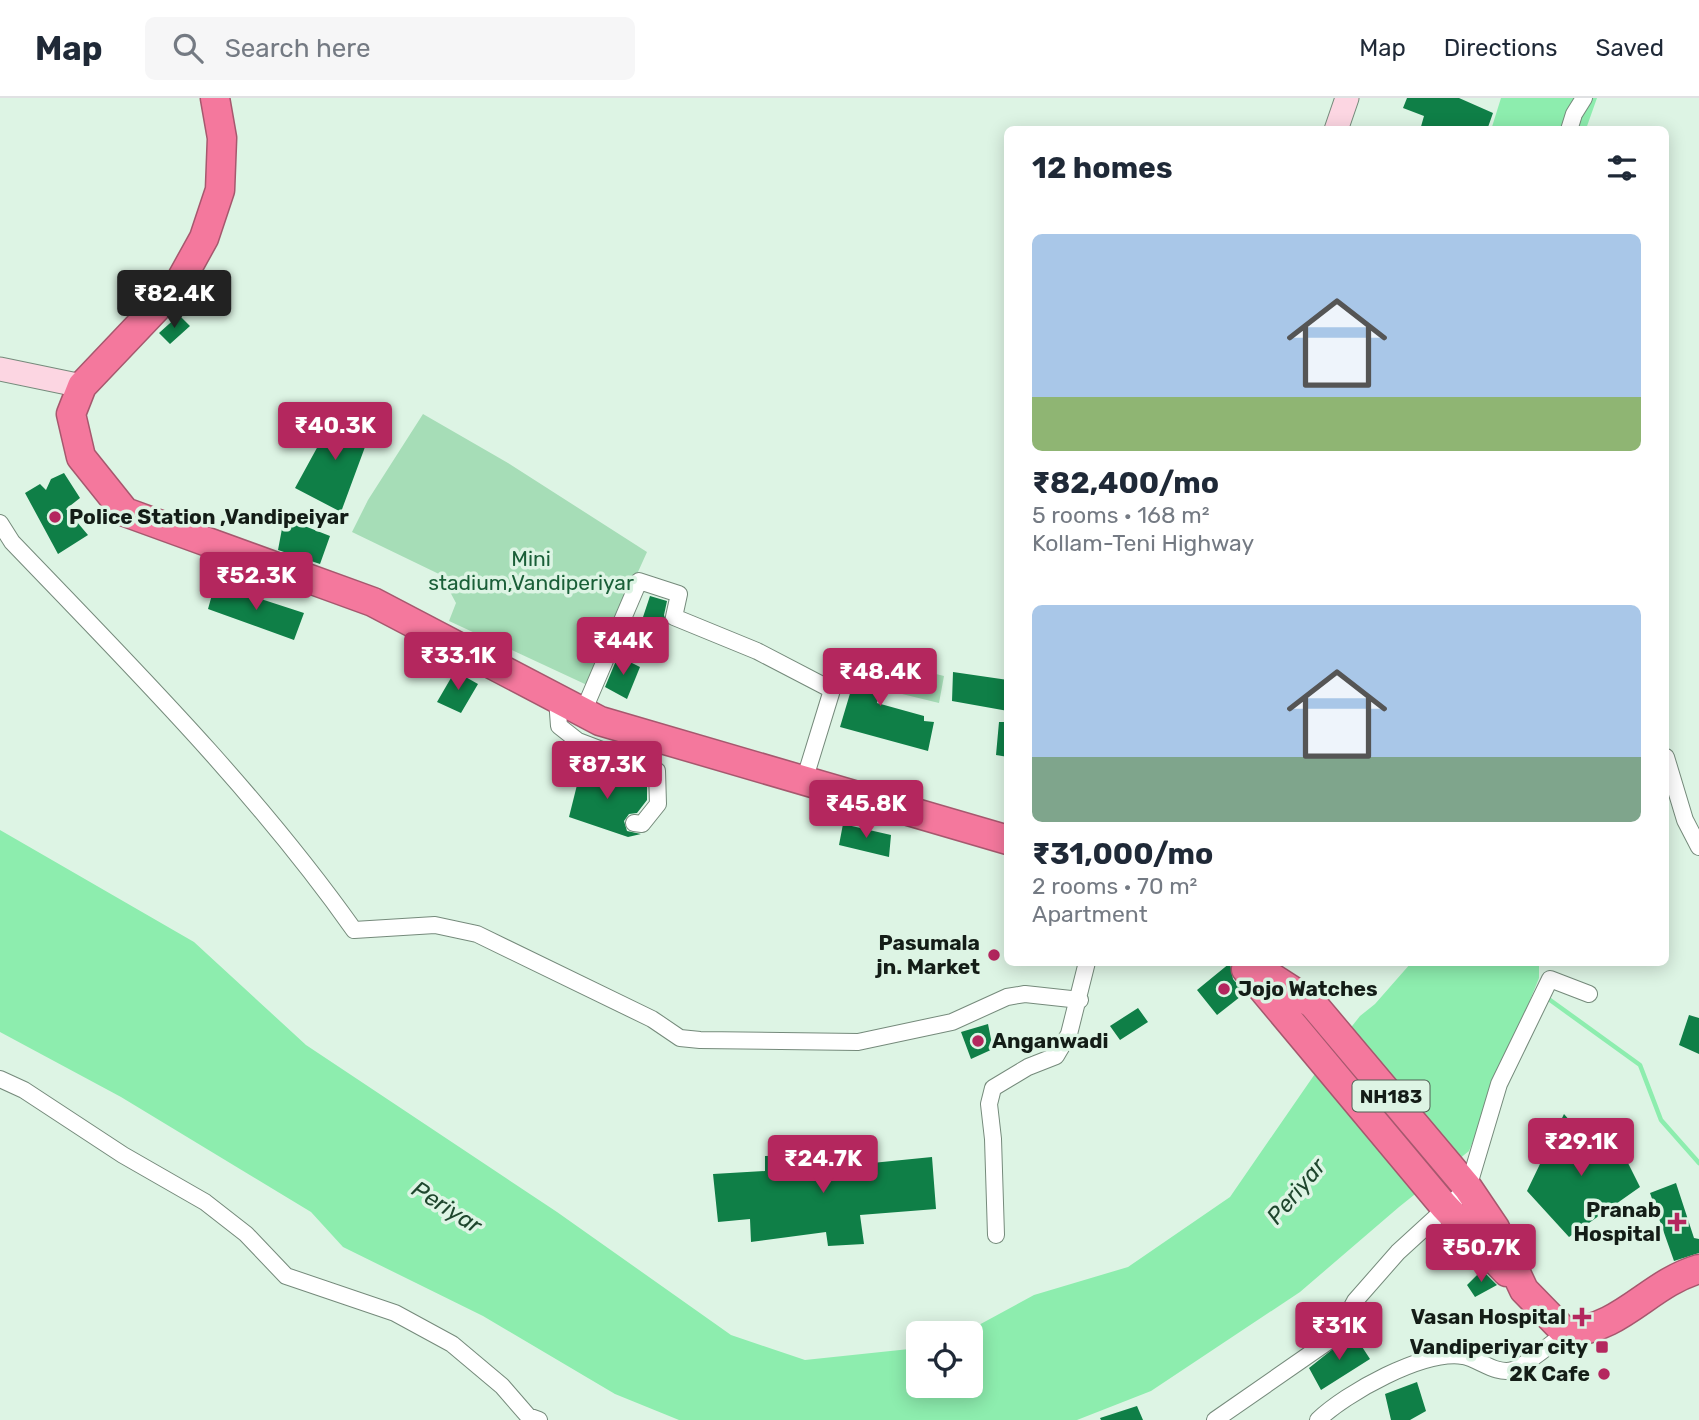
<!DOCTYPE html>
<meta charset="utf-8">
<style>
body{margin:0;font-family:Rubik,sans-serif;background:#f6f6f7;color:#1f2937;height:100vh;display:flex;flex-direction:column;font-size:26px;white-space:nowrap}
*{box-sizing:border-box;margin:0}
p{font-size:23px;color:#747a83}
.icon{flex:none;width:38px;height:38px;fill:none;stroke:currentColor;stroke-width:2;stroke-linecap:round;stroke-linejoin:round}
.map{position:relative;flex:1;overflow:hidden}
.sheet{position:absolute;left:1004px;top:28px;width:665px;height:840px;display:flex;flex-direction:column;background:#fff;border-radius:10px;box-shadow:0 4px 18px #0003}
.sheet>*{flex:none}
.controls{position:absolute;left:906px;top:1223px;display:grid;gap:14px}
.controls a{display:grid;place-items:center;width:77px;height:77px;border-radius:10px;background:#fff;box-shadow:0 4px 18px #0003;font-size:35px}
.price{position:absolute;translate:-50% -60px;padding:0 16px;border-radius:7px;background:#b4275e;color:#fff;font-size:23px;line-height:46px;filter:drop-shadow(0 2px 4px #0008)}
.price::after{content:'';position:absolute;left:50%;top:42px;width:21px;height:16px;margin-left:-10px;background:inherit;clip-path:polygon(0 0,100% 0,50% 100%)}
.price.active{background:#222;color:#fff}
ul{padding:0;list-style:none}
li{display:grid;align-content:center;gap:14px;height:371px;padding:0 28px}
li span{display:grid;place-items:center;height:217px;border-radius:10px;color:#555}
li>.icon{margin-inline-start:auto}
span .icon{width:126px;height:126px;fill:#fffc;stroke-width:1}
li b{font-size:30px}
h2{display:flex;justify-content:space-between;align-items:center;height:84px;padding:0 28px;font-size:30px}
header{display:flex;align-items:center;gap:42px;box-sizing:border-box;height:98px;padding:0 35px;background:#fff;border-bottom:2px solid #e0e1e3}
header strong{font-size:33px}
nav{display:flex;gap:38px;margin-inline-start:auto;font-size:24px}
.search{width:490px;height:63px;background:#f6f6f7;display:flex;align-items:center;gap:18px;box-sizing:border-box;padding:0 24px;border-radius:10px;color:#747a83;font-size:26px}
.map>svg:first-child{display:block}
</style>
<header>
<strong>Map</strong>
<div class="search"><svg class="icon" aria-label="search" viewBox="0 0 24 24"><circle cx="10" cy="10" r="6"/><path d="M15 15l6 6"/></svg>Search here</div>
<nav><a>Map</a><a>Directions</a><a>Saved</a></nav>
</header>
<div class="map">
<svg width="1699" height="1322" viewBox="0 0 1699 1322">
<rect width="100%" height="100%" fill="#ddf4e4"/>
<path fill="#a6ddb7" d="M423 316 508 365 647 454 587 587 449 523 456 505 441 477 352 434 368 402Z
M904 568 944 578 939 605 898 595Z"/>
<path fill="#8dedae" d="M1501 0H1597L1586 31 1491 32Z
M0 732 194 844 306 947 557 1114 731 1237 805 1262 919 1250V1288H971V1236L964 1235 1034 1197 1128 1169 1230 1099 1319 970 1360 918 1375 906 1411 865H1539V880L1469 1053 1399 1109 1300 1194 1151 1293 1077 1322H679L615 1296 483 1218 343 1149 311 1114 121 999 0 934Z"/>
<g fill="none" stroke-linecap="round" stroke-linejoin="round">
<path stroke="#8dedae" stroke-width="4.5" d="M1550 902 1640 967 1661 1022 1699 1065"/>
</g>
<path fill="#0f7f47" d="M1407 0H1459L1493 15 1487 32H1420L1424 18 1403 10Z
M179 217 190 228 170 246 159 235Z
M336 315 372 330 341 414 295 390Z
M64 375 80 400 66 411 88 437 58 456 25 395 40 386 46 392 51 381Z
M284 420 330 438 320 466 278 452Z
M215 486 304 515 294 542 208 511Z
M650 498 667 503 664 517 668 528 667 534 641 525Z
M852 553 887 564 877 605 924 618V623L934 624 928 653 840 629 854 582 845 579Z
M618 558 640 569 627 601 605 589Z
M455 573 478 586 461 615 437 604Z
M953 574 1008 582V613L952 603Z
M999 624H1008V659L996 657Z
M582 667 647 689V702L637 715 629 716 624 723 627 733 641 736 628 739 569 719Z
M843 726 891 737 889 759 839 747Z
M1230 865 1233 881 1245 895 1217 917 1197 892Z
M1138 910 1148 924 1120 942 1110 928Z
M1689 917 1699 920V956L1679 947Z
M988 926 993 951 971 961 961 934Z
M1564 1016 1590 1046 1614 1037 1640 1089 1569 1139 1527 1093Z
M860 1056 862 1066 932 1059 936 1111 860 1117 864 1146 828 1148 826 1134 751 1144 750 1121 718 1124 713 1076 765 1073V1058Z
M1676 1085 1694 1140 1699 1141V1155L1674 1163 1650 1095Z
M1448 1136 1458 1146 1450 1155 1440 1143Z
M1482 1172 1497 1187 1475 1199 1467 1187Z
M1353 1235 1370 1261 1321 1292 1309 1270Z
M1417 1284 1426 1313 1410 1322H1391L1385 1296Z
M1137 1308 1143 1322H1101L1100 1320Z"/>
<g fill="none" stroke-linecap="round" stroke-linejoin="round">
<defs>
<path id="street" d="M1569 32 1574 16 1584 0
M0 425 12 444C131 568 254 691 354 832L435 827 477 836 652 921 680 940 700 942 858 944 952 924 1007 899 1025 896 1080 902
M557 601 559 628 578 643 657 673 658 706 642 726 634 725
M583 614 639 483 679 496 674 519 757 553 832 592 804 683
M1666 659 1685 722 1699 749
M0 981 24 992 123 1057 205 1104 246 1136 286 1178 395 1215 452 1246 502 1288 528 1318 539 1322
M996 1137 993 1041 989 1006 993 990 1028 969 1056 958 1069 936 1087 864
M1215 1322 1336 1238 1355 1203 1398 1154 1468 1090 1499 986 1550 881 1589 896
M1318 1322C1346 1295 1423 1252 1463 1258 1479 1261 1496 1277 1513 1272 1525 1268 1554 1243 1566 1235"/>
<path id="secondary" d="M1336 32 1347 0
M0 271 82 288"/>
<path id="highway" d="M215 0 222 40 220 92 204 140 178 187 82 288 71 316 81 359 125 414 373 504 600 623 1008 742
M1248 864 1313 906 1468 1090 1495 1130 1524 1192 1566 1235C1624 1230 1648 1186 1699 1171
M1246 871 1444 1108 1507 1174"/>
</defs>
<use href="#street" stroke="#758a7b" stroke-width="18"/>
<use href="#secondary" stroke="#758a7b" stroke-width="25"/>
<use href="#highway" stroke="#a6586e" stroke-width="31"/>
<use href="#street" stroke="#fff" stroke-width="16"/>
<use href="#secondary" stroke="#fcd6e2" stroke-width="23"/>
<use href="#highway" stroke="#f4789d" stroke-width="28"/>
</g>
<g fill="#b4275e" stroke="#ddf4e4" stroke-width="2.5">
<circle cx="55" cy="419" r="7"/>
<circle cx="994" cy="857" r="7"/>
<circle cx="1224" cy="891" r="7"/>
<circle cx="978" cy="943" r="7"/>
<path d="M1673.5 1113.5h7v7h7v7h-7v7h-7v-7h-7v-7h7z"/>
<path d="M1578.5 1208.5h7v7h7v7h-7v7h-7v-7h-7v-7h7z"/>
<rect x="1595" y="1242" width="14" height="14" rx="3.5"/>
<circle cx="1604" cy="1276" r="7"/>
</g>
<g text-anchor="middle" stroke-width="7" stroke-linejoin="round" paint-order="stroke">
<rect fill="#ddf4e4" stroke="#505e54" stroke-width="2" x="1352.5" y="982.5" width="77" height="31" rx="5"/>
<g font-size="19" font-weight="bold" fill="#141d17">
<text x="1391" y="1005">NH183</text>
</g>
<g font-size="21" font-weight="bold" fill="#141d17" stroke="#ddf4e4" text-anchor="end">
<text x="69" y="426" text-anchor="start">Police Station ,Vandipeiyar</text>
<text x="980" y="852">Pasumala<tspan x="980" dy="24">jn. Market</tspan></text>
<text x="1238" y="898" text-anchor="start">Jojo Watches</text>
<text x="992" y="950" text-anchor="start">Anganwadi</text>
<text x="1661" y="1119">Pranab<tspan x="1661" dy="24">Hospital</tspan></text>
<text x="1566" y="1226">Vasan Hospital</text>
<text x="1588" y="1256">Vandiperiyar city</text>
<text x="1590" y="1283">2K Cafe</text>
</g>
<g font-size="21" fill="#1a5f38" stroke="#ddf4e4">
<text x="531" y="468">Mini<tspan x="531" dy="24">stadium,Vandiperiyar</tspan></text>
</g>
<g font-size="23" font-style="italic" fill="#1e462d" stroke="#ddf4e4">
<text transform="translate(1296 1093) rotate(-50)" y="8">Periyar</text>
<text transform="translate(447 1109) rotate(32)" y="8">Periyar</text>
</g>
</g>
</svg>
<div class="controls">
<a><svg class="icon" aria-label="locate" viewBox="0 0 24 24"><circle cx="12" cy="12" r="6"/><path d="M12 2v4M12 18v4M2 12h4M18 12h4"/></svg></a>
</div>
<b class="price active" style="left:174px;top:232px">₹82.4K</b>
<b class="price" style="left:335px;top:364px">₹40.3K</b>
<b class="price" style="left:256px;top:514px">₹52.3K</b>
<b class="price" style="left:623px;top:579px">₹44K</b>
<b class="price" style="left:458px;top:594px">₹33.1K</b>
<b class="price" style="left:880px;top:610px">₹48.4K</b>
<b class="price" style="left:607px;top:703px">₹87.3K</b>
<b class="price" style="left:866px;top:742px">₹45.8K</b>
<b class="price" style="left:1581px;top:1080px">₹29.1K</b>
<b class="price" style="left:823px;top:1097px">₹24.7K</b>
<b class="price" style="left:1481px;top:1186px">₹50.7K</b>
<b class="price" style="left:1339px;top:1264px">₹31K</b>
<section class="sheet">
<h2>12 homes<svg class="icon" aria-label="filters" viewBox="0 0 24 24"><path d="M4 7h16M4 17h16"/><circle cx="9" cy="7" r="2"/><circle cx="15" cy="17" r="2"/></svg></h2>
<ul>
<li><span style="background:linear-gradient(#a9c7e8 75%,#8fb573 0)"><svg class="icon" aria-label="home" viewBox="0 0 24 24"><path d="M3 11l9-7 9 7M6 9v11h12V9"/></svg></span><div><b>₹82,400/mo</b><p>5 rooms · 168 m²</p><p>Kollam-Teni Highway</p></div></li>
<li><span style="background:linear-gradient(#a9c7e8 70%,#7fa58c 0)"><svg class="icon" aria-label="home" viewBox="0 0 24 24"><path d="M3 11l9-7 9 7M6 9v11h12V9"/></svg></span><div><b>₹31,000/mo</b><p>2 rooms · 70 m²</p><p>Apartment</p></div></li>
</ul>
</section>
</div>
